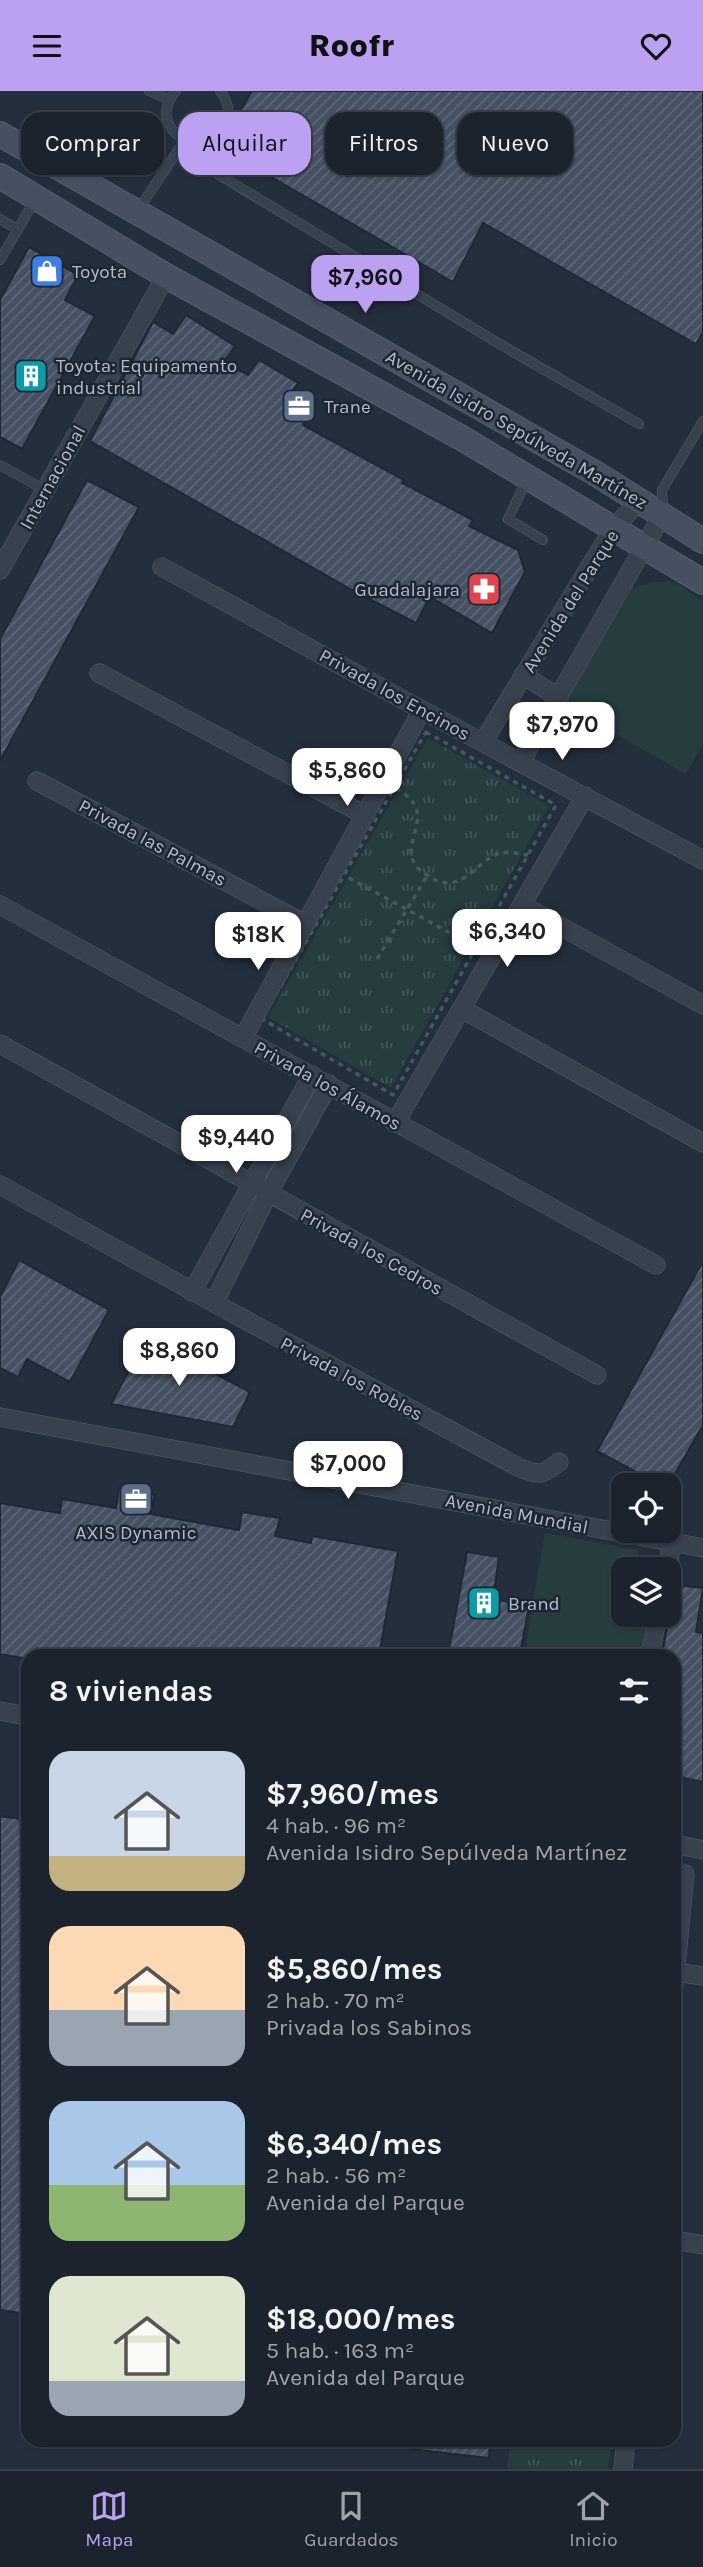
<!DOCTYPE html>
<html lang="es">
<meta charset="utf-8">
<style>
body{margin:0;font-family:Karla,sans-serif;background:#242b36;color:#f1f3f6;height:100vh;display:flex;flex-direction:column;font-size:26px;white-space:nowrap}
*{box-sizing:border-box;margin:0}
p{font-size:23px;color:#a0a4aa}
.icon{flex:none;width:38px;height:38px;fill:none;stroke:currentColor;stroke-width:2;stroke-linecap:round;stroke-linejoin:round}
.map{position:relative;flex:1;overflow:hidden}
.drawer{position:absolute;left:21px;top:1558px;width:660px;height:798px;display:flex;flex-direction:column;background:#1b232e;border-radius:21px;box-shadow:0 2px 5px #0004,0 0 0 2px #39404a}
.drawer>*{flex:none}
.banner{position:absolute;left:21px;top:21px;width:662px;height:63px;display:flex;gap:14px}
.buttons{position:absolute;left:611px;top:1382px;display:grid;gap:14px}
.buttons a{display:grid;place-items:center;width:70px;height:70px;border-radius:14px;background:#1b232e;box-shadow:0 2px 5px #0004,0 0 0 2px #39404a;font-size:35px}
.price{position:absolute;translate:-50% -60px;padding:0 16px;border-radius:14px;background:#fff;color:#222;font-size:23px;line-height:46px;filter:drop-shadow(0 2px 4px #0008)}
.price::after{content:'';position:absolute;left:50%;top:42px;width:21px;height:16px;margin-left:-10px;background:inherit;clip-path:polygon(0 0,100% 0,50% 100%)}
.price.current{background:#bca0f2;color:#111}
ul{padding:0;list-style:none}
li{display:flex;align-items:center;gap:21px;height:175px;padding:0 28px}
li span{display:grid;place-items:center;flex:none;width:196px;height:140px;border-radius:21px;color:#555}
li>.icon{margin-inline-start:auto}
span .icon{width:84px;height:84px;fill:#fffc;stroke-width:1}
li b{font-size:30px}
h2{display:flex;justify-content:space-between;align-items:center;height:84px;padding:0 28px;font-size:30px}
.tag{padding:0 24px;border-radius:21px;background:#1b232e;box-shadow:0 2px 5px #0004,0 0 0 2px #39404a;font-size:24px;line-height:63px}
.tag.current{background:#bca0f2;color:#111}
header{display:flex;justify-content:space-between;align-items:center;height:91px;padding:0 28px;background:#bca0f2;color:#111;font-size:32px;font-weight:800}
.dock{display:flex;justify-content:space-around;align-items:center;height:98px;border-top:2px solid #39404a;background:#1b232e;font-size:19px;color:#a0a4aa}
.dock a{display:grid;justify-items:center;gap:4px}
.dock .current{color:#bca0f2}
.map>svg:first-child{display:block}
</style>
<header><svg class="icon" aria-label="menu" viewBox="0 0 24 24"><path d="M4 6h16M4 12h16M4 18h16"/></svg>Roofr<svg class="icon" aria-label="heart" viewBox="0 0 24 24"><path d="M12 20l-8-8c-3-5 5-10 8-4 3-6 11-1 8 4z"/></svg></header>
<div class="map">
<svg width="703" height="2378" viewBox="0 0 703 2378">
<defs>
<pattern id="park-tufts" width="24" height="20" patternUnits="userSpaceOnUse" patternTransform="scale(1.75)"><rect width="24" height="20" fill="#263c3f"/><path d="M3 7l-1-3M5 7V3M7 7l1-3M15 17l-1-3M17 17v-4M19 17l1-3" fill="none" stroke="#435659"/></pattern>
<pattern id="building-hatch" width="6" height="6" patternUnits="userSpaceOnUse" patternTransform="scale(1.75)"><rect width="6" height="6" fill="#455162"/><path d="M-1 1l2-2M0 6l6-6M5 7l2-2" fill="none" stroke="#5d6877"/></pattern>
</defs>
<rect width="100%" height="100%" fill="#242f3e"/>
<path fill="#263c3f" d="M653 491H675L703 511V653L686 683 565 614 632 497Z
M545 1442 637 1459 646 1479H623V1524H647L640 1564H524Z"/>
<path fill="url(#park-tufts)" d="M428 647 549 715 391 997 268 926Z
M510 2349H612L608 2378H507Z"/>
<path fill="url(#building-hatch)" stroke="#1f2835" stroke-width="2" d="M252 0H703V241L696 253 483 132 453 191 219 56Z
M29 156 78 184 65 209 95 225 22 358 0 346V209Z
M186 224 235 255 224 271 248 284 259 269 298 292 291 302 313 312 303 334 404 389 402 392 473 429 469 435 518 459 525 481 492 542 430 506 416 532 352 499 90 350 153 231 173 243Z
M87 389 139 416 0 670V548Z
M19 1169 109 1219 70 1291 27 1268 18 1286 0 1277V1206Z
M703 1170V1334L668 1395H662L597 1360Z
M147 1246 250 1301 233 1336 111 1313Z
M119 1397 155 1404 150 1423 239 1439 242 1421 280 1427 275 1445 311 1452 312 1445 398 1460 379 1564H28V1568L0 1563V1412L60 1422 62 1408 116 1417Z
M467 1461 499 1466 493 1508 529 1515 520 1564H448Z
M668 1493 703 1497 696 1541 703 1542V1691L674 1685V1564H662L669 1526Z
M0 1725 28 1729V2223L0 2219Z
M411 2348H490L489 2367 410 2358Z"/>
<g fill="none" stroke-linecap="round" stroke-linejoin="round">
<defs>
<path id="lane" d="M149 0 170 9
M176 0C141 38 211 78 227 31 231 19 227 9 220 0
M178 59 503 255 639 333
M138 119 181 55
M0 128 18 139
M0 169 36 107
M0 374 45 399
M527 388 508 428 543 449
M663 419 662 399 703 330"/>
<path id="street" d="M162 476 422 619 703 769
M0 479 166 185
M99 582 365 724
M523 584 558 606
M483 651 613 438 640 409
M521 671 663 423
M37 690 305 833
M0 814 656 1174
M522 814 703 914
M462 918 703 1052
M243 947 422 619
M0 953 597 1284
M395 1032 585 705
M0 1094 214 1212 520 1377C540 1385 542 1384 559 1371
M192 1201 312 984
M214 1212 268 1103 329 993
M0 1326 703 1457
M667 1479 672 1451
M650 1564 658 1524
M0 1620 28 1625
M674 1753 703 1759
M675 1881 703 1885
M674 1895 685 1783
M674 2149 703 2154
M623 2378 626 2348"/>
<path id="secondary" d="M0 43 595 382 703 450
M0 85 166 185 460 346 703 491"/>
</defs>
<use href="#lane" stroke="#565f6c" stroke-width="10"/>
<use href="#street" stroke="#565f6c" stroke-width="19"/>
<use href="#secondary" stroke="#565f6c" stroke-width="26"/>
<path stroke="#44595c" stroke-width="3.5" stroke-dasharray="5 5" stroke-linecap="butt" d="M426 641 556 714 393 1004 262 928Z
M396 697C447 727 386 756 425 783 462 809 473 770 501 762 508 760 520 763 528 764
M349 787 476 856
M377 868 427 785"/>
<use href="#lane" stroke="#38414e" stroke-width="9"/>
<use href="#street" stroke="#38414e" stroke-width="18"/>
<use href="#secondary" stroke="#465061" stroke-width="24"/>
</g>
<defs>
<symbol id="shop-square" viewBox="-11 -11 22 22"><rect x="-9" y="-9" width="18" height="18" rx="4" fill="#3f7fe0" stroke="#1d2633"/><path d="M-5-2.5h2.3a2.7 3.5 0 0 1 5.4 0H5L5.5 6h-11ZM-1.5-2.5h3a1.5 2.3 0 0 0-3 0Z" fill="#fff"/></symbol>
<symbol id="building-square" viewBox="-11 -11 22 22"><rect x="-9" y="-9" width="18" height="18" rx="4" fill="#0f9aa8" stroke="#1d2633"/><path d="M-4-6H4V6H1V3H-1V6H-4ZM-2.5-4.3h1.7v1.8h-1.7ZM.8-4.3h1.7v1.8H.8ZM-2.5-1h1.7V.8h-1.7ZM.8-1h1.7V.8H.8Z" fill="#fff"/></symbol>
<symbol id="office-square" viewBox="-11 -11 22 22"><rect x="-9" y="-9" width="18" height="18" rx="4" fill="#5c6f8a" stroke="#1d2633"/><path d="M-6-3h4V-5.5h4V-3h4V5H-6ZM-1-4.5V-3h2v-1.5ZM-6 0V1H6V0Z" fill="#fff"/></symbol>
<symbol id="pharmacy-square" viewBox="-11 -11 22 22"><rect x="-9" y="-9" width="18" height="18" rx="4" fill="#e0444e" stroke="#1d2633"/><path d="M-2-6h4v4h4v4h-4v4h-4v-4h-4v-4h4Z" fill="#fff"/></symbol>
</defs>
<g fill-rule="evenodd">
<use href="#shop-square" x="28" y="161" width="38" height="38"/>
<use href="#building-square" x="12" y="266" width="38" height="38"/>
<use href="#office-square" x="280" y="296" width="38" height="38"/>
<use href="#pharmacy-square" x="465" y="479" width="38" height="38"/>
<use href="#office-square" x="117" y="1389" width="38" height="38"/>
<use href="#building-square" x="465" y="1493" width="38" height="38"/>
</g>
<g text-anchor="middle" stroke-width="5" stroke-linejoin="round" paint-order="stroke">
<g font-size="19" fill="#b4bcc9" stroke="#1d2633" text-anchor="start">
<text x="72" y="187">Toyota</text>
<text x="56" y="281">Toyota: Equipamento<tspan x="56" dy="22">industrial</tspan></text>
<text x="324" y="322">Trane</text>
<text x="460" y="505" text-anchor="end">Guadalajara</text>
<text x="136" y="1448" text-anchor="middle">AXIS Dynamic</text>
<text x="508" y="1519">Brand</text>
</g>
<g font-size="19" fill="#b4bcc9" stroke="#1d2633">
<text transform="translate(517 338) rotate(30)" y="7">Avenida Isidro Sepúlveda Martínez</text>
<text transform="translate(52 386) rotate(-61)" y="7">Internacional</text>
<text transform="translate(570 510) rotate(-58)" y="7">Avenida del Parque</text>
<text transform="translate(395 603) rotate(29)" y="7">Privada los Encinos</text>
<text transform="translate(153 751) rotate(28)" y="7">Privada las Palmas</text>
<text transform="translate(328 994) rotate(29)" y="7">Privada los Álamos</text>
<text transform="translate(372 1160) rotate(29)" y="7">Privada los Cedros</text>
<text transform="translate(352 1287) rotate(28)" y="7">Privada los Robles</text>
<text transform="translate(517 1422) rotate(11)" y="7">Avenida Mundial</text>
</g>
</g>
</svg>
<div class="buttons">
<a><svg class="icon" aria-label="locate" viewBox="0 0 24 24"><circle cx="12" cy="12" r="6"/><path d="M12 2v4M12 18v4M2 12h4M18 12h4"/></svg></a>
<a><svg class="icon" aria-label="layers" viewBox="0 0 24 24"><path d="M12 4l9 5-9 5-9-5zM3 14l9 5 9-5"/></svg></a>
</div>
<b class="price current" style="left:365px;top:224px">$7,960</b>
<b class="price" style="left:562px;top:671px">$7,970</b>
<b class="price" style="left:347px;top:717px">$5,860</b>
<b class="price" style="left:507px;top:878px">$6,340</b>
<b class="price" style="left:258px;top:881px">$18K</b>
<b class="price" style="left:236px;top:1084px">$9,440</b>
<b class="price" style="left:179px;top:1297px">$8,860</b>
<b class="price" style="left:348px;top:1410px">$7,000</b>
<div class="banner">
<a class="tag">Comprar</a>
<a class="tag current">Alquilar</a>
<a class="tag">Filtros</a>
<a class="tag">Nuevo</a>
</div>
<section class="drawer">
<h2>8 viviendas<svg class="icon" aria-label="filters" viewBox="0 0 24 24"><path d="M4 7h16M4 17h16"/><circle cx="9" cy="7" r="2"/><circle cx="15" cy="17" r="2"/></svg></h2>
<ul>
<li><span style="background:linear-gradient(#c9d6e8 75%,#c2b280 0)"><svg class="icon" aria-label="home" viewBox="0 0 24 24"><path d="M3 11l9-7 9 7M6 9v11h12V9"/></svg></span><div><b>$7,960/mes</b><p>4 hab. · 96 m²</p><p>Avenida Isidro Sepúlveda Martínez</p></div></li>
<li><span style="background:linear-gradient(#ffd9b3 60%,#9aa5b1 0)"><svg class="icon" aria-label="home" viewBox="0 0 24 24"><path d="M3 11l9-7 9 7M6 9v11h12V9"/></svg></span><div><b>$5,860/mes</b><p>2 hab. · 70 m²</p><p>Privada los Sabinos</p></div></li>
<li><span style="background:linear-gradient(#a9c7e8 60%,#8fb573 0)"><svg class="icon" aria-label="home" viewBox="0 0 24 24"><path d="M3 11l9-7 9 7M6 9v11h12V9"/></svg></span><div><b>$6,340/mes</b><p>2 hab. · 56 m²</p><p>Avenida del Parque</p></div></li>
<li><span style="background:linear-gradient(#dfe7d0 75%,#9aa5b1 0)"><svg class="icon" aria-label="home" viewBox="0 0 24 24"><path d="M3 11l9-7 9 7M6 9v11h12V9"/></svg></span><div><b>$18,000/mes</b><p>5 hab. · 163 m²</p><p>Avenida del Parque</p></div></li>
</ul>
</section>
</div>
<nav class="dock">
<a class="current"><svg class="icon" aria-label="map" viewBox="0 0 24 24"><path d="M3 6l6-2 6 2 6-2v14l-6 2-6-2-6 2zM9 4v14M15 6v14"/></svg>Mapa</a>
<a><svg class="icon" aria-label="saved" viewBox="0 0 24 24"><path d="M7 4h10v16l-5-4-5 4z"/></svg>Guardados</a>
<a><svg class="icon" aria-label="home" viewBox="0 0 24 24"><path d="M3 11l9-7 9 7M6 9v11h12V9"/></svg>Inicio</a>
</nav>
